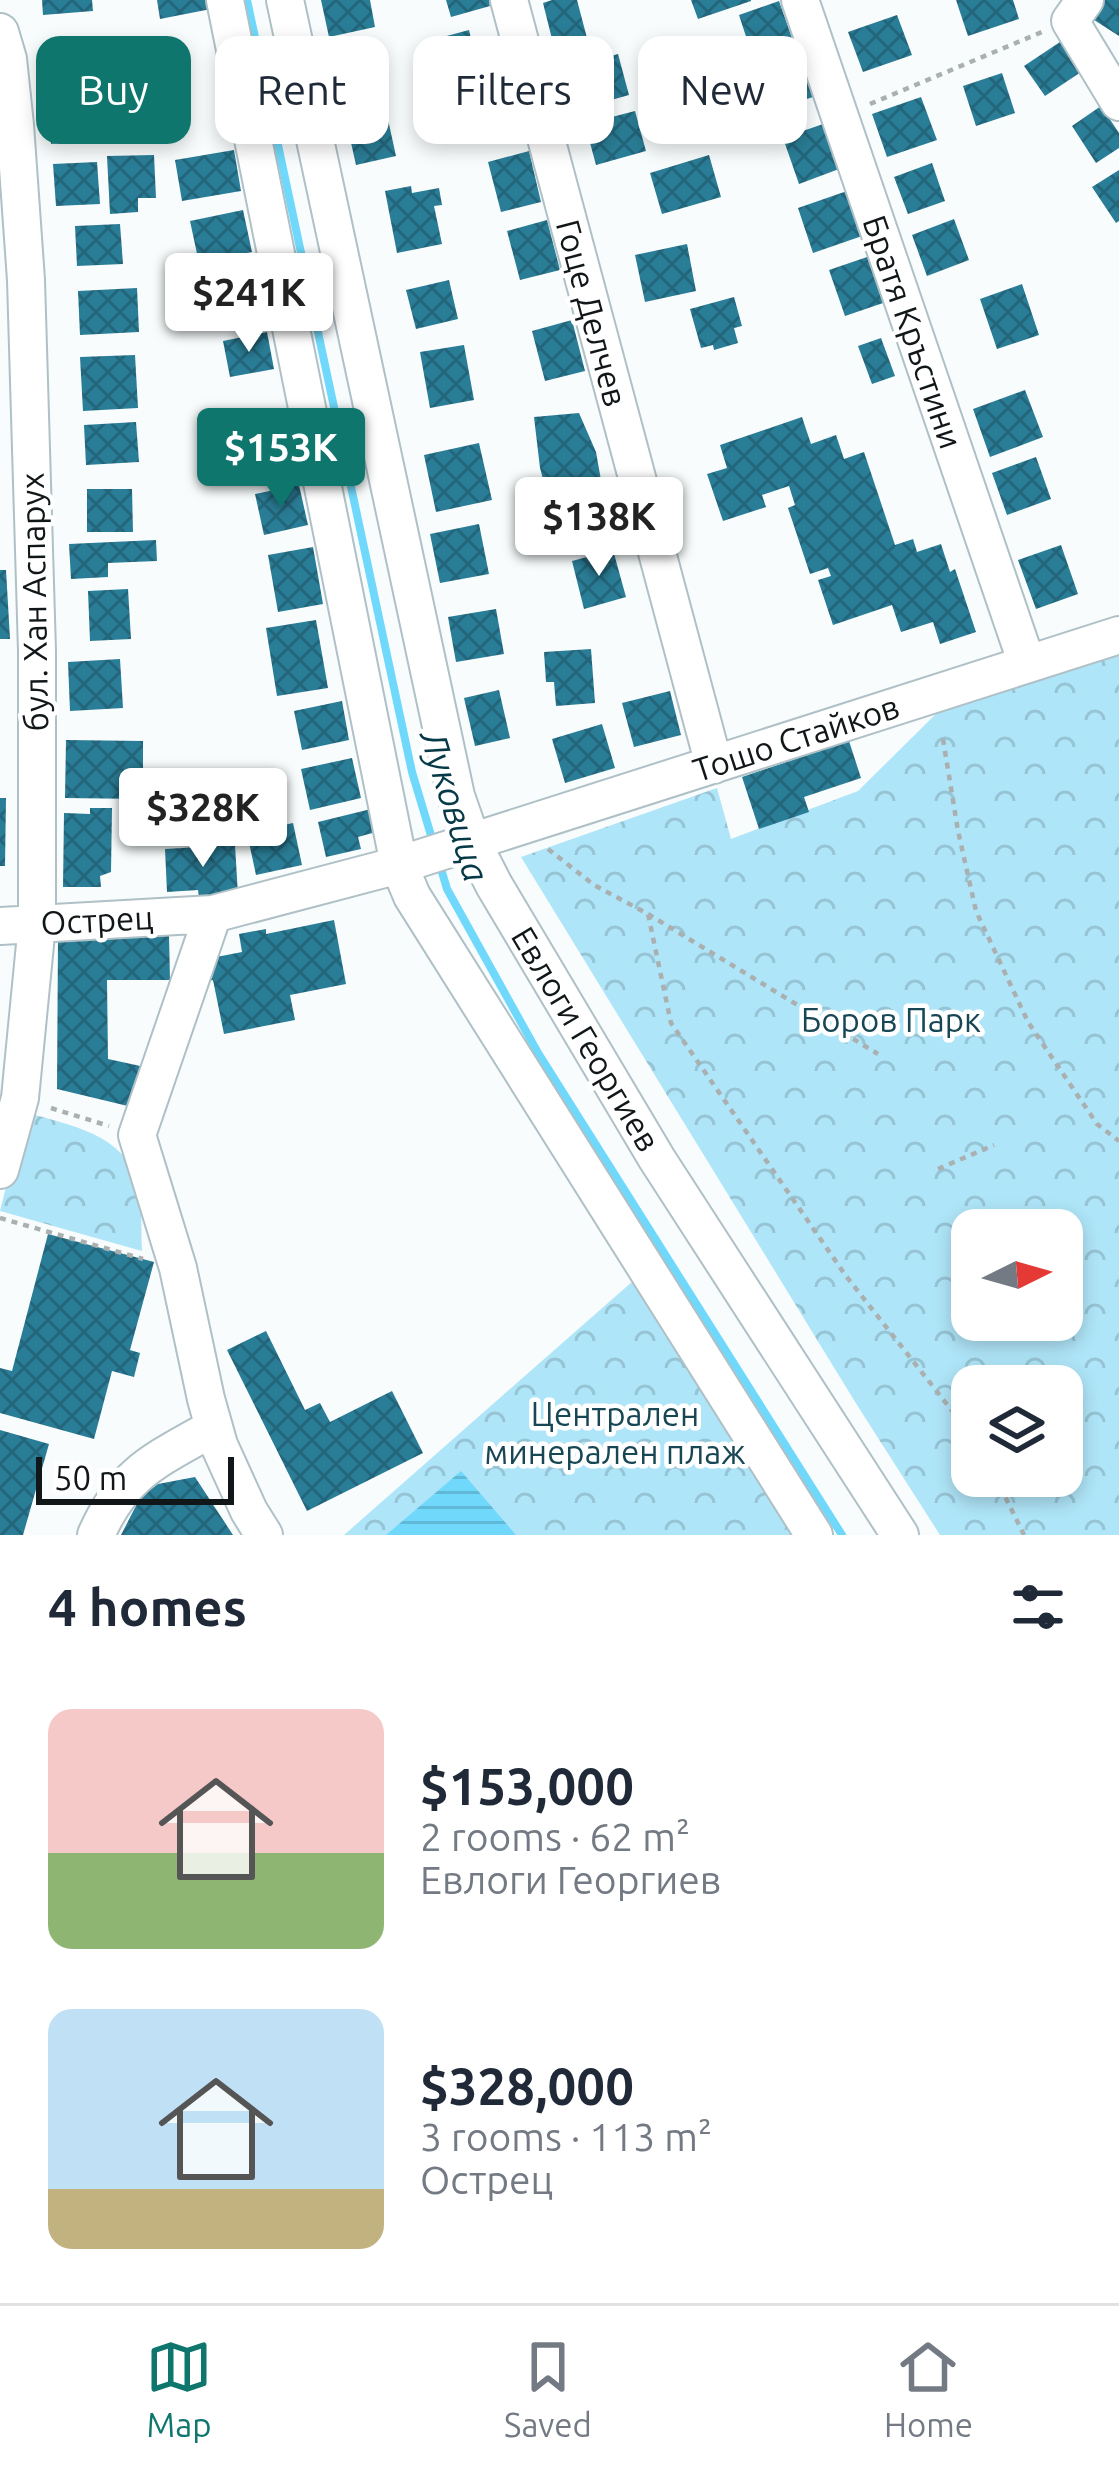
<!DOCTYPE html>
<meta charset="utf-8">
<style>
body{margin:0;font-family:Ubuntu,sans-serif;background:#f6f6f7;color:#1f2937;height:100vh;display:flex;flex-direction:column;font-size:45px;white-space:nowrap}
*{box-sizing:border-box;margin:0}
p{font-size:39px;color:#747a83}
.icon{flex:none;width:66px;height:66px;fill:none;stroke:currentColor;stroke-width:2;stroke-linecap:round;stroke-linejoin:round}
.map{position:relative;height:1535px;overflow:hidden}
.sheet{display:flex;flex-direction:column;background:#fff;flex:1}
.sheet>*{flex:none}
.top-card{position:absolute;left:36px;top:36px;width:1047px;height:108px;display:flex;gap:24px}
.needle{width:78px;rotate:85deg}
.buttons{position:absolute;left:951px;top:1209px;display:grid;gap:24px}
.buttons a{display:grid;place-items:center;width:132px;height:132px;border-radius:24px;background:#fff;box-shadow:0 6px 18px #0003;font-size:60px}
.scale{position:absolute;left:36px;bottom:30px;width:198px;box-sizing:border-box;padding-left:12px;border:6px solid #111719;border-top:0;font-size:33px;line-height:42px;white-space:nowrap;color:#111719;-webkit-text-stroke:9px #fff;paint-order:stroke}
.price{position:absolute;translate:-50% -102px;padding:0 27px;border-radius:12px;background:#fff;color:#222;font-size:39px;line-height:78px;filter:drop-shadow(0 3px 6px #0008)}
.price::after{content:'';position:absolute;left:50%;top:72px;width:36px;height:27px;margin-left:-18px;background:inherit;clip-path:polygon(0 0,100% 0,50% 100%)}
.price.current{background:#0f766e;color:#fff}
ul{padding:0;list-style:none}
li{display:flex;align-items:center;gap:36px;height:300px;padding:0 48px}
li span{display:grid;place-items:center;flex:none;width:336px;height:240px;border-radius:24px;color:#555}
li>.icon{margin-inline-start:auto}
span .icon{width:144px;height:144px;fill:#fffc;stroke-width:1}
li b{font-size:51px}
h2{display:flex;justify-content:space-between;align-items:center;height:144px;padding:0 48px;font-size:51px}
.pill{padding:0 42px;border-radius:24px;background:#fff;box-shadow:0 6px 18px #0003;font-size:42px;line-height:108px}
.pill.current{background:#0f766e;color:#fff}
.tab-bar{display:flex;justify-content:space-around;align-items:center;height:168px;border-top:3px solid #e0e1e3;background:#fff;font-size:33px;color:#747a83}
.tab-bar a{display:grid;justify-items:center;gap:6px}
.tab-bar .current{color:#0f766e}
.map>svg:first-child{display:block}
</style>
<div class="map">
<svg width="1119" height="1535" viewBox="0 0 1119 1535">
<defs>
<pattern id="park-crowns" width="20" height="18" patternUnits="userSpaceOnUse" patternTransform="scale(3)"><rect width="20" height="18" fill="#afe5f8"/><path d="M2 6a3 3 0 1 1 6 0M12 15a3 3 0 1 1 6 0" fill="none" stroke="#96c4d4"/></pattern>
<pattern id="water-rules" width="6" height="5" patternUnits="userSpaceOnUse" patternTransform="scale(3)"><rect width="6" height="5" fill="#70d9fb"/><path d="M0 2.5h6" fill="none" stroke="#60bad7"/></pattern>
<pattern id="building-cross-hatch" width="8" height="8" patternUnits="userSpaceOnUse" patternTransform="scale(3)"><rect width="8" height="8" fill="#2a7d96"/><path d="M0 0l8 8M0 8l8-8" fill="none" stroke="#23657a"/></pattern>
</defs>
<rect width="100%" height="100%" fill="#f8fcfd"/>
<path fill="url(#park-crowns)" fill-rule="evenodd" d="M1119 654V1535H940L857 1405 521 857 717 788 731 839 858 791 948 702ZM972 1230H1062V1320H972ZM972 1386H1062V1476H972Z
M25 1112C74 1127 131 1134 140 1194 142 1212 141 1232 142 1251L0 1211Z
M633 1281 806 1535H344Z"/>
<path fill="url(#water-rules)" d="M461 1471 516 1535H386Z"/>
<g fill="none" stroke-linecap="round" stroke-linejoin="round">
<path stroke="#70d9fb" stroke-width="8" d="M247 0 412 772 433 842
M439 862 447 889 538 1053 842 1535"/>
</g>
<path fill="url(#building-cross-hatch)" d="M42 0H92L93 11 43 15Z
M157 0H215L216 8 160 19Z
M321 0H370L375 27 329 37Z
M446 0H489L490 6 451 17Z
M552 0H577L587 38 554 47 543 3Z
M691 0H751V1L698 19Z
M956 0H1013L1019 19 968 36Z
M1098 0H1119V36L1088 16Z
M779 1 795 46 754 61 739 15Z
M897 15 912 55 863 72 848 32Z
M469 30 481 81 442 91 428 41Z
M108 38 109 73 74 74 73 39Z
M1060 42 1081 72 1045 96 1024 66Z
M372 51 381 89 340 98 331 61Z
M618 54 629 95 579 109 568 68Z
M799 58 813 97 779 108 766 69Z
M1002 73 1015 113 976 126 963 86Z
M108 96 110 140 51 144 48 99Z
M921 97 937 140 887 157 872 114Z
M1101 106 1119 133V148L1096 163 1072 126Z
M635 111 646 151 596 165 585 124Z
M387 115 396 156 356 165 347 125Z
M823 124 839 169 799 184 783 138Z
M234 150 241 191 182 201 175 160Z
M529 151 541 202 501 212 488 162Z
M154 155 156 198H138V212L110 214 107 156Z
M709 155 721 197 662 214 650 173Z
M97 162 100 204 56 206 53 164Z
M932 163 945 201 908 214 894 177Z
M1119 170V221L1116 223 1092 187Z
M411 186 412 193 439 188 442 205 434 206 442 244 397 253 385 191Z
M847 191 862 236 813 253 798 208Z
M243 210 252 252 199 263 190 221Z
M954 219 969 260 927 276 912 235Z
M547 220 560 270 520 280 507 231Z
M120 224 123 264 77 266 75 226Z
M687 244 696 291 645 302 635 255Z
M870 256 886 302 845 316 829 270Z
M254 269 262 311 220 319 212 278Z
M449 280 458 319 416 329 406 290Z
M1022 284 1039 335 997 349 980 299Z
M137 288 139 332 80 335 78 291Z
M734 297 742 326 734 328 738 343 714 350 713 345 701 348 690 309Z
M572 320 585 371 545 381 532 331Z
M267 332 274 369 230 377 223 341Z
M881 338 895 376 872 384 858 346Z
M464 345 474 400 430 408 420 352Z
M135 355 138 408 83 411 80 357Z
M1025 390 1043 437 990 457 973 409Z
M282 408 293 468 210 484 206 464 233 459 225 420Z
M579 413 596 452 609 525 560 541 540 468 534 417Z
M802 417 811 444 836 435 844 459 864 452 895 545 913 539 917 552 941 544 950 572 955 569 976 632 940 644 933 622 901 632 892 605 833 625 818 580 831 576 828 568 810 574 788 508 795 505 789 486 762 495 766 507 723 521 707 474 727 468 720 445Z
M136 422 139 462 86 465 84 425Z
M479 443 492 500 436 512 424 455Z
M1036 457 1051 499 1007 515 992 473Z
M299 485 308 525 264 535 255 494Z
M87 489H132L133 532H87Z
M479 524 489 574 440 583 430 534Z
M156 540 157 561 108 563V577L71 579 69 544Z
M1061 545 1078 594 1036 609 1018 560Z
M313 547 323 604 278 612 268 555Z
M613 550 626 597 584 609 572 561Z
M0 570H6L10 639H0Z
M128 589 131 639 90 641 88 591Z
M496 609 504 654 456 662 448 617Z
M316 620 328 688 277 696 266 628Z
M591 649 595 703 556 706 554 682H546L544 652Z
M120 659 123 708 70 711 68 662Z
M499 690 510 738 475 746 464 698Z
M670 691 681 735 634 747 622 703Z
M342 701 349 740 302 750 294 711Z
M602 724 615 768 565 783 552 739Z
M66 740 143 741V799L65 798Z
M849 741 861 778 804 797 809 812 759 829 742 777Z
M352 758 361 798 310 810 301 769Z
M0 798H6L5 866H0Z
M90 808H112L111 872 100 876 101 887H63L64 813 90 814Z
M371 809 376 832 358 837 361 849 326 857 318 822Z
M293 823 302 865 256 875 247 833Z
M235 845 238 895 199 897 198 890 167 892 165 849Z
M334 920 346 984 290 995 295 1020 224 1034 213 980 205 982 201 960 242 952 239 934 266 929V934Z
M169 936 170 980H107L108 1059 145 1067 136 1108 57 1089 58 938Z
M48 1234 154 1262 130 1350 140 1353 134 1377 112 1371 94 1439 0 1413V1368L12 1371Z
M266 1331 305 1410 320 1403 330 1422 392 1391 423 1453 307 1511 227 1350Z
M0 1430 49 1444 23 1535H0Z
M195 1477 233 1535H121L141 1496 158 1484Z"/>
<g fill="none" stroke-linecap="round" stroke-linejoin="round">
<defs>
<path id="minor" d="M225 0 399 865 412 896 814 1535
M285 0 456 796 472 842 494 885 657 1159 900 1535
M509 0 714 765
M800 0 1027 664
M1085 0 1070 21 1119 102
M0 32 8 59 15 125 26 280 37 651V924L20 1098 0 1170
M213 914 137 1135 178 1268 206 1399 219 1445 249 1511 264 1535
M0 926 213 914 399 865 1119 635
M96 1535C124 1471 157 1460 214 1427"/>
</defs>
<use href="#minor" stroke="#afc0c6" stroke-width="40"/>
<path stroke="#aaafb0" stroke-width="4.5" stroke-dasharray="6 6" stroke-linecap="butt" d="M870 104 1042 32
M943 739 958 831 976 911 1028 1022 1097 1124 1119 1141
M548 849 594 885 648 914 671 1023 846 1276 972 1436
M648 914 878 1054
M51 1108 109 1126
M938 1169 994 1145
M0 1218 143 1259
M995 1476 1024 1535"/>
<use href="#minor" stroke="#fff" stroke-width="36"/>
</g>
<g text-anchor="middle" stroke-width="9" stroke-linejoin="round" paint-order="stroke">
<g font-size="33" fill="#111719" stroke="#fff">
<text transform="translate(592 313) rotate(75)" y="12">Гоце Делчев</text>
<text transform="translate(913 332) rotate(71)" y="12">Братя Кръстини</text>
<text transform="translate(34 602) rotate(-91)" y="12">бул. Хан Аспарух</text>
<text transform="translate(796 738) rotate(-18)" y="12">Тошо Стайков</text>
<text transform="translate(97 920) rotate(-3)" y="12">Острец</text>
<text transform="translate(586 1039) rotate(59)" y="12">Евлоги Георгиев</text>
</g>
<g font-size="33" fill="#174654" stroke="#fff">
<text x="891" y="1032">Боров Парк</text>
<text x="615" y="1426">Централен<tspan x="615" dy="38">минерален плаж</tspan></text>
</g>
<g font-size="36" font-style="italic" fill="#063947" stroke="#fff">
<text transform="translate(455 806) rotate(73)" y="13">Луковица</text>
</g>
</g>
</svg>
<div class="buttons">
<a><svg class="needle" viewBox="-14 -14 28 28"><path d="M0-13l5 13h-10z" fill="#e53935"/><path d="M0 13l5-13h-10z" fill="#747a83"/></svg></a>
<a><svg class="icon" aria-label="layers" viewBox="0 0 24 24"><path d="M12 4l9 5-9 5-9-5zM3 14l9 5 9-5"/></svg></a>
</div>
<div class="scale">50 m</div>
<b class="price" style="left:249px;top:355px">$241K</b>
<b class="price current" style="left:281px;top:510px">$153K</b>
<b class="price" style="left:599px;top:579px">$138K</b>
<b class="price" style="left:203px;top:870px">$328K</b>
<div class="top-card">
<a class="pill current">Buy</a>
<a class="pill">Rent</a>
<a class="pill">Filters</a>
<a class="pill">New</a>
</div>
</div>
<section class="sheet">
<h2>4 homes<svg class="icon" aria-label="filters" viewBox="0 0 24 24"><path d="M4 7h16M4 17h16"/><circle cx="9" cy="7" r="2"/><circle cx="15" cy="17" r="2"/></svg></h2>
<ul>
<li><span style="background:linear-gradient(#f6c9c9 60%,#8fb573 0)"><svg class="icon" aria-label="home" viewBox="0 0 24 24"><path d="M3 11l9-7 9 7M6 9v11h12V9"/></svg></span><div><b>$153,000</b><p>2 rooms · 62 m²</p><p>Евлоги Георгиев</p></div></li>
<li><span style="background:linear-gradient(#bfe0f5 75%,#c2b280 0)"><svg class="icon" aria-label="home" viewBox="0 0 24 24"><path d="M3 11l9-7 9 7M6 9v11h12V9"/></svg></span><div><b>$328,000</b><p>3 rooms · 113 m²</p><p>Острец</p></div></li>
</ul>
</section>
<nav class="tab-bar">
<a class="current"><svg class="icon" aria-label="map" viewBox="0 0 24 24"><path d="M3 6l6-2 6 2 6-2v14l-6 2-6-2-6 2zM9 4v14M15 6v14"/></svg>Map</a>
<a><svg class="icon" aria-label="saved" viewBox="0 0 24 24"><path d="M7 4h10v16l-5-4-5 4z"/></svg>Saved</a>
<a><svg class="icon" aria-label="home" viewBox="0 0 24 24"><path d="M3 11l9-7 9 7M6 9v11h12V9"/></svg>Home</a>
</nav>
